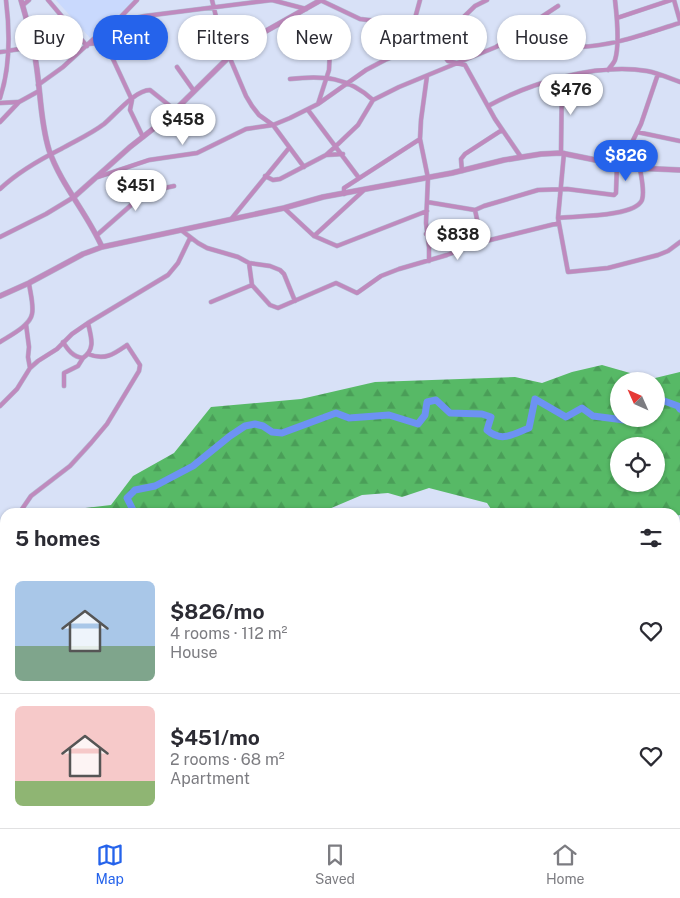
<!DOCTYPE html>
<meta charset="utf-8">
<style>
body{margin:0;font-family:"Public Sans",sans-serif;background:#f7f7f7;color:#2b2b33;height:100vh;display:flex;flex-direction:column;font-size:19px;white-space:nowrap}
*{box-sizing:border-box;margin:0}
p{font-size:16px;color:#7c7c81}
.icon{flex:none;width:28px;height:28px;fill:none;stroke:currentColor;stroke-width:2;stroke-linecap:round;stroke-linejoin:round}
.map{position:relative;flex:1;overflow:hidden}
.details{position:absolute;left:0px;top:508px;width:680px;height:321px;display:flex;flex-direction:column;background:#fff;border-radius:15px 15px 0 0;box-shadow:0 1px 4px #0004}
.details>*{flex:none}
.hud{position:absolute;left:15px;top:15px;width:650px;height:45px;display:flex;gap:10px}
.needle{width:32px;rotate:315deg}
.fabs{position:absolute;left:610px;top:372px;display:grid;gap:10px}
.fabs a{display:grid;place-items:center;width:55px;height:55px;border-radius:50%;background:#fff;box-shadow:0 1px 4px #0004;font-size:25px}
.price{position:absolute;translate:-50% -42px;padding:0 11px;border-radius:18px;background:#fff;color:#222;font-size:16px;line-height:32px;filter:drop-shadow(0 1px 2px #0008)}
.price::after{content:'';position:absolute;left:50%;top:30px;width:15px;height:11px;margin-left:-8px;background:inherit;clip-path:polygon(0 0,100% 0,50% 100%)}
.price.on{background:#2563eb;color:#fff}
ul{padding:0;list-style:none}
li{display:flex;align-items:center;gap:15px;height:125px;padding:0 15px}
li+li{border-top:1px solid #e1e1e2}
li span{display:grid;place-items:center;flex:none;width:140px;height:100px;border-radius:8px;color:#555}
li>.icon{margin-inline-start:auto}
span .icon{width:60px;height:60px;fill:#fffc;stroke-width:1}
li b{font-size:21px}
h2{display:flex;justify-content:space-between;align-items:center;height:60px;padding:0 15px;font-size:21px}
.chip{padding:0 18px;border-radius:22px;background:#fff;box-shadow:0 1px 4px #0004;font-size:18px;line-height:45px}
.chip.on{background:#2563eb;color:#fff}
.dock{display:flex;justify-content:space-around;align-items:center;height:70px;border-top:1px solid #e1e1e2;background:#fff;font-size:14px;color:#7c7c81}
.dock a{display:grid;justify-items:center;gap:2px}
.dock .on{color:#2563eb}
.map>svg:first-child{display:block}
</style>
<div class="map">
<svg width="680" height="828" viewBox="0 0 680 828">
<defs>
<pattern id="forest-firs" width="22" height="20" patternUnits="userSpaceOnUse" patternTransform="scale(1.25)"><rect width="22" height="20" fill="#57b966"/><path d="M5 1l3.5 6h-7zM16 11l3.5 6h-7z" fill="#4a9e58"/></pattern>
</defs>
<rect width="100%" height="100%" fill="#d8e1f7"/>
<path fill="#c9d9fd" d="M56 0H135L91 39Z"/>
<path fill="url(#forest-firs)" fill-rule="evenodd" d="M602 365 651 379 680 372V515L675 516V512H493L487 503 429 488 402 497 388 493 362 495 329 509 325 512H63L68 510 111 505 133 476 174 453 211 407 301 399 375 382 515 377 542 383 572 372ZM619 381H656V419H619ZM619 446H656V484H619Z
M0 572 5 574V721L0 728Z"/>
<g fill="none" stroke-linecap="round" stroke-linejoin="round">
<path stroke="#6d92f3" stroke-width="7" d="M656 398 678 406 680 409
M134 512 127 498 135 490 155 486 193 466 230 436 245 426 255 424 263 426 272 432 282 433 336 413 349 418 389 415 418 424 425 415 427 402 436 400 450 413 482 414 491 417 487 430C502 443 513 434 529 428L535 399 566 417 582 408 593 416 624 420 626 419
M0 609 5 607"/>
<defs>
<path id="minor" d="M48 0 87 46
M212 0 218 25 234 52
M320 0 360 19 385 22 411 28 434 42 448 61 465 65 495 119 521 157
M674 0 680 21
M23 5 29 0
M617 18 671 0
M116 22 145 16 272 0 306 9
M111 27 105 42 132 100 130 110 143 137
M74 31 78 53
M89 44 105 42
M498 46C526 45 552 48 579 47 614 46 647 33 680 23
M406 51 420 0
M0 52 33 47
M229 56 246 96 252 106 259 115 273 125 304 167
M385 60 380 45 385 22
M177 67 194 91
M608 70C610 67 614 63 615 60 620 44 617 17 615 0
M427 76 421 120 420 139 428 178 426 223 429 247V261
M290 79C323 75 348 77 373 100
M38 85 63 67 100 33 111 27 137 0
M0 98C10 68 10 32 6 0
M0 103 18 102
M318 104 329 70 330 50
M488 106C532 82 597 63 647 71 658 73 669 78 680 82
M308 110 359 178
M0 122 19 102 39 91
M637 132 680 141
M561 153 562 78
M564 153 558 218 568 272 608 268 658 255 668 251 680 242
M326 155 343 154
M621 165 641 124 658 74
M462 171 461 159 465 154 502 130
M265 176 273 180 280 179 326 155 336 146 358 125 373 100 399 87 496 47 558 6
M98 177 149 160 197 153 246 129 273 125 290 118 318 104 366 70 385 60 442 38 475 6 487 0
M0 189C18 172 39 160 61 149 75 141 91 134 104 124 115 115 135 90 150 90L175 110
M344 194V188L420 139
M427 202 475 210 484 206 538 190 567 189 614 195 616 193 617 164
M284 208 314 236 337 246 427 211
M475 210 482 242
M232 218 289 148
M558 218C575 216 635 217 642 200 645 191 641 177 640 168
M181 230 198 243 207 248 238 257 249 263 270 266 280 270 284 274 295 301
M426 234 452 230
M97 235 146 192 174 186
M314 236 363 191
M0 237 46 214 74 197
M249 263 252 285 270 305 278 308 336 283 357 293 381 276 399 269 447 255 482 242 559 223
M211 302 252 285
M0 342C9 336 30 326 32 314 34 305 30 292 29 283
M63 342C68 350 73 357 83 358 96 349 91 337 88 323
M30 368 38 361 57 349 72 334 88 323 168 275 178 263 190 238
M64 386V373L78 366 83 358
M0 406 17 389 30 368 28 357 29 347 26 324
M20 512 31 496 70 466 91 443 107 424 139 371 140 365 127 345C114 354 105 361 88 354
M0 531 5 526
M675 719H680
M680 795 678 805 680 820
M175 824 177 828
M207 824 208 828
M305 824 308 828
M433 824 435 828
M474 824 475 828
M505 824 507 828
M558 824 560 828
M593 824 595 828
M48 828 52 824
M136 828 138 824
M228 828 232 824
M289 828 294 824
M442 828 447 824
M614 828 621 824
M676 828 679 818"/>
<path id="tertiary" d="M21 0C26 17 31 34 34 52 41 84 39 118 49 150 61 185 87 213 102 247
M74 197 130 147 167 118 234 52 259 35 321 0
M0 296 29 283 83 254 102 247 284 208 323 197 452 173 504 160 541 154 561 153 635 168 680 170
M0 765 5 768
M67 824 72 828"/>
</defs>
<use href="#minor" stroke="#b3bcd1" stroke-width="5"/>
<use href="#tertiary" stroke="#b3bcd1" stroke-width="6"/>
<use href="#minor" stroke="#bf8abe" stroke-width="4"/>
<use href="#tertiary" stroke="#bf8abe" stroke-width="5"/>
</g>
</svg>
<div class="fabs">
<a><svg class="needle" viewBox="-14 -14 28 28"><path d="M0-13l5 13h-10z" fill="#e53935"/><path d="M0 13l5-13h-10z" fill="#7c7c81"/></svg></a>
<a><svg class="icon" aria-label="locate" viewBox="0 0 24 24"><circle cx="12" cy="12" r="6"/><path d="M12 2v4M12 18v4M2 12h4M18 12h4"/></svg></a>
</div>
<b class="price" style="left:571px;top:116px">$476</b>
<b class="price" style="left:183px;top:146px">$458</b>
<b class="price on" style="left:626px;top:182px">$826</b>
<b class="price" style="left:136px;top:212px">$451</b>
<b class="price" style="left:458px;top:261px">$838</b>
<div class="hud">
<a class="chip">Buy</a>
<a class="chip on">Rent</a>
<a class="chip">Filters</a>
<a class="chip">New</a>
<a class="chip">Apartment</a>
<a class="chip">House</a>
</div>
<section class="details">
<h2>5 homes<svg class="icon" aria-label="filters" viewBox="0 0 24 24"><path d="M4 7h16M4 17h16"/><circle cx="9" cy="7" r="2"/><circle cx="15" cy="17" r="2"/></svg></h2>
<ul>
<li><span style="background:linear-gradient(#a9c7e8 65%,#7fa58c 0)"><svg class="icon" aria-label="home" viewBox="0 0 24 24"><path d="M3 11l9-7 9 7M6 9v11h12V9"/></svg></span><div><b>$826/mo</b><p>4 rooms · 112 m²</p><p>House</p></div><svg class="icon" aria-label="heart" viewBox="0 0 24 24"><path d="M12 20l-8-8c-3-5 5-10 8-4 3-6 11-1 8 4z"/></svg></li>
<li><span style="background:linear-gradient(#f6c9c9 75%,#8fb573 0)"><svg class="icon" aria-label="home" viewBox="0 0 24 24"><path d="M3 11l9-7 9 7M6 9v11h12V9"/></svg></span><div><b>$451/mo</b><p>2 rooms · 68 m²</p><p>Apartment</p></div><svg class="icon" aria-label="heart" viewBox="0 0 24 24"><path d="M12 20l-8-8c-3-5 5-10 8-4 3-6 11-1 8 4z"/></svg></li>
</ul>
</section>
</div>
<nav class="dock">
<a class="on"><svg class="icon" aria-label="map" viewBox="0 0 24 24"><path d="M3 6l6-2 6 2 6-2v14l-6 2-6-2-6 2zM9 4v14M15 6v14"/></svg>Map</a>
<a><svg class="icon" aria-label="saved" viewBox="0 0 24 24"><path d="M7 4h10v16l-5-4-5 4z"/></svg>Saved</a>
<a><svg class="icon" aria-label="home" viewBox="0 0 24 24"><path d="M3 11l9-7 9 7M6 9v11h12V9"/></svg>Home</a>
</nav>
